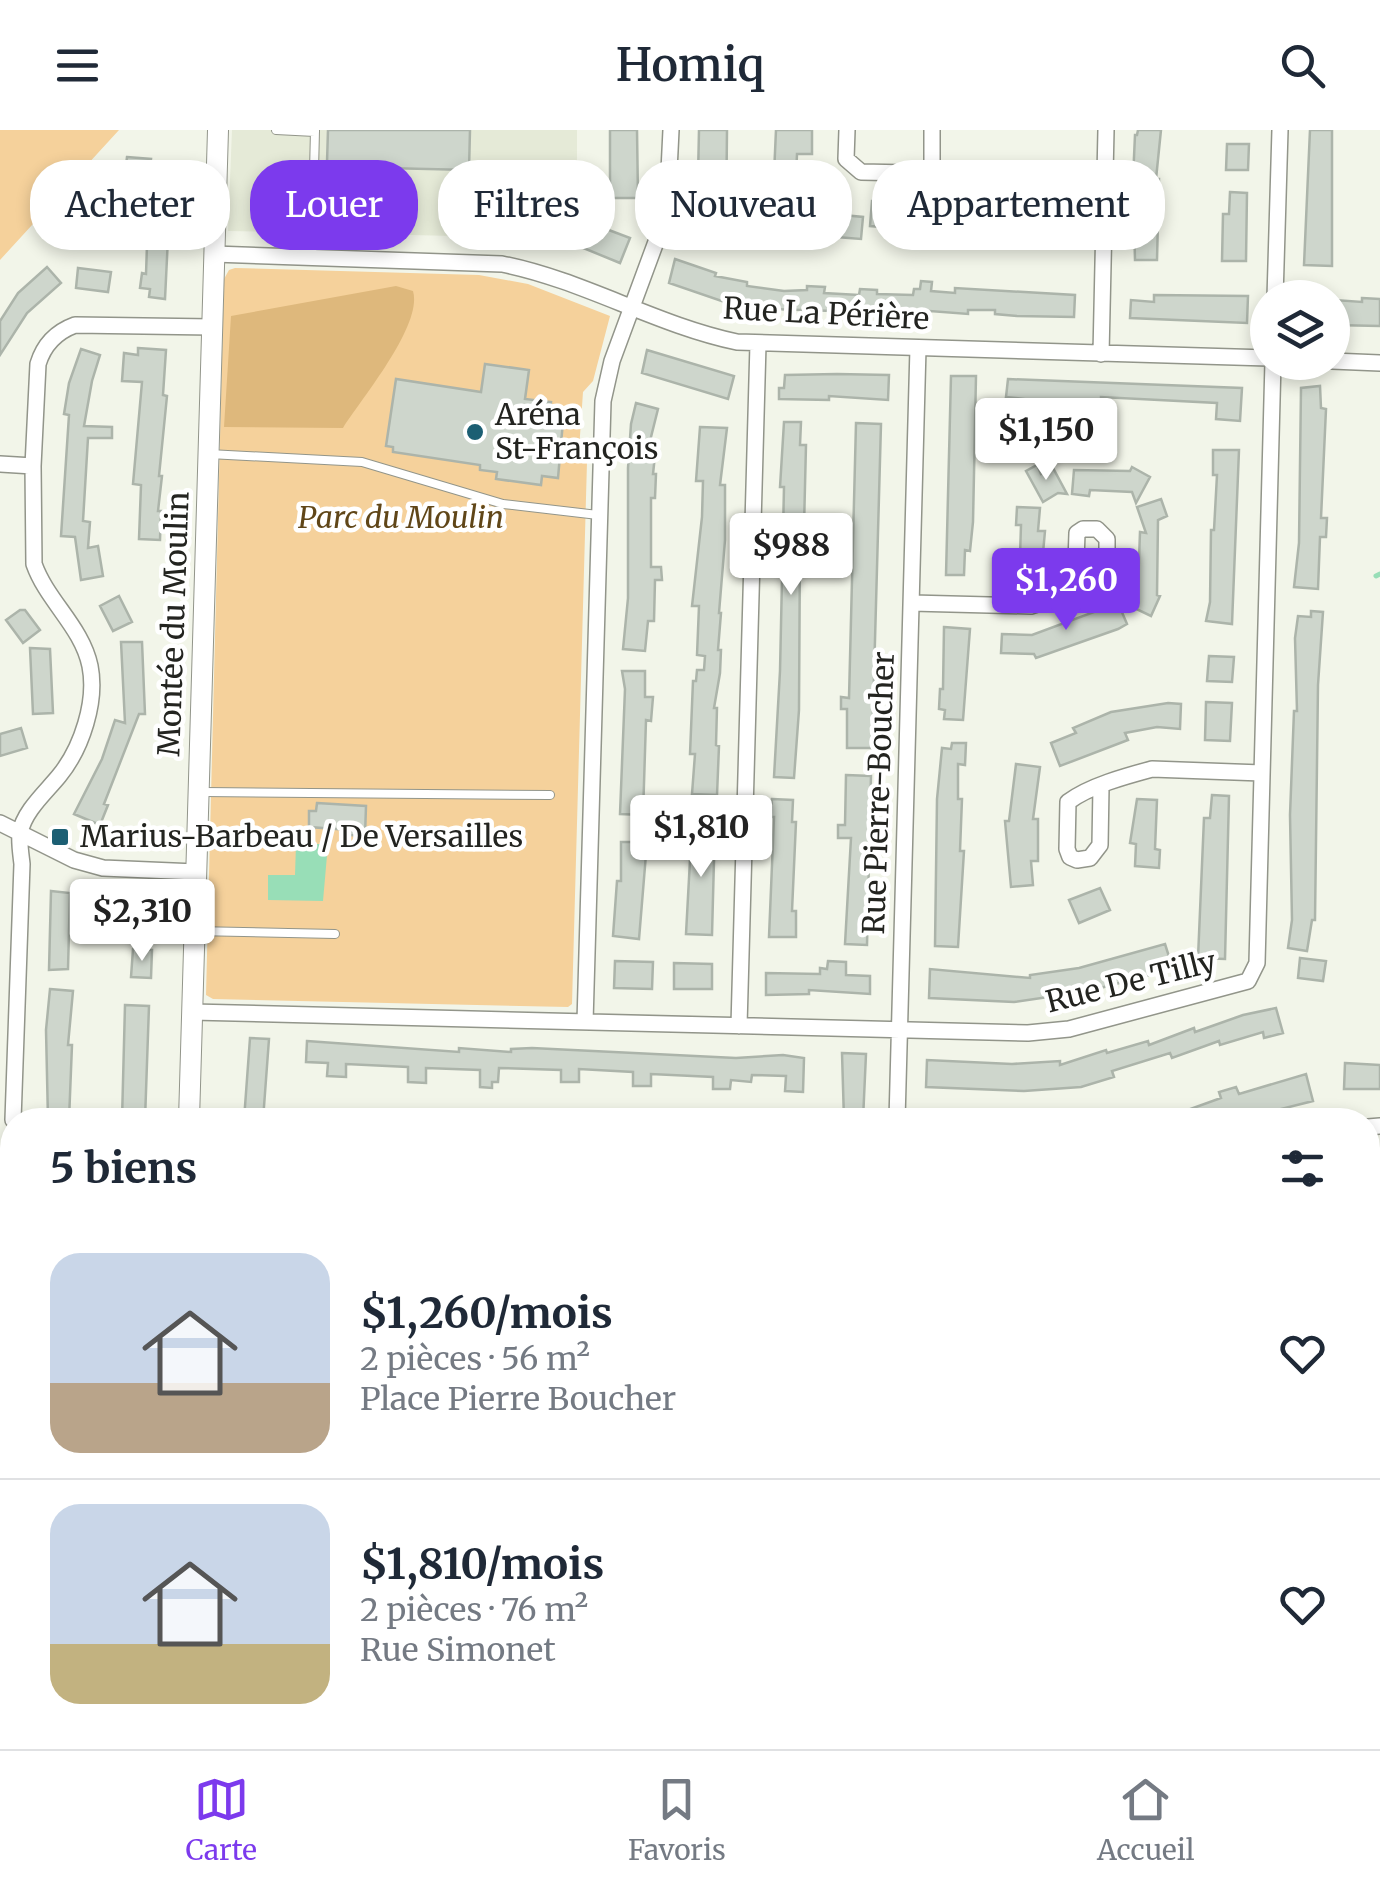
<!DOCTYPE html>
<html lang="fr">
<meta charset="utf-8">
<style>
body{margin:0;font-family:Merriweather,serif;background:#f2f2f3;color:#1f2937;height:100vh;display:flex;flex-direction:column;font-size:38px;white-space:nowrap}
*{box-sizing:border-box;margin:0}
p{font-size:32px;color:#747a83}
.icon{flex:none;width:55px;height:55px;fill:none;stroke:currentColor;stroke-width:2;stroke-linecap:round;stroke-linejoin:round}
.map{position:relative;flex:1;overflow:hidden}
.details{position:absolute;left:0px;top:978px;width:1380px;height:642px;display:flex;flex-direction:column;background:#fff;border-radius:40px 40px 0 0;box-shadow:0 5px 15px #0003}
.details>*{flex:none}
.hud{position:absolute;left:30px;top:30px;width:1320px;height:90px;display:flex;gap:20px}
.tools{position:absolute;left:1250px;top:150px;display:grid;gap:20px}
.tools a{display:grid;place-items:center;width:100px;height:100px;border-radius:50%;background:#fff;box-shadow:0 5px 15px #0003;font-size:50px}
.price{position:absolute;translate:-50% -85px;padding:0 22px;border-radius:10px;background:#fff;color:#222;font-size:32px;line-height:65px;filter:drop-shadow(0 2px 5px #0008)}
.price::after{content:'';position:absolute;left:50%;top:60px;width:30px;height:22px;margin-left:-15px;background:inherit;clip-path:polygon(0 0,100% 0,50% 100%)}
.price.current{background:#7c3aed;color:#fff}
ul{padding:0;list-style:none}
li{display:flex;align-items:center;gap:30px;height:250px;padding:0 50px}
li+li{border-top:2px solid #e0e1e3}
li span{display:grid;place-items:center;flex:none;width:280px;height:200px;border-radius:30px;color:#555}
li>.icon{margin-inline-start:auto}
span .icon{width:120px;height:120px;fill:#fffc;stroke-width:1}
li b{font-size:42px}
h2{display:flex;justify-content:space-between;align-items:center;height:120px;padding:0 50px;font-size:42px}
.chip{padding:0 35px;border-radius:40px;background:#fff;box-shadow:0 5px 15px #0003;font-size:35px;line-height:90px}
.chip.current{background:#7c3aed;color:#fff}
header{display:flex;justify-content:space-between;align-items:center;height:130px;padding:0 50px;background:#fff;font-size:45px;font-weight:600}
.menu{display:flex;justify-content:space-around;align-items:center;height:140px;border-top:2px solid #e0e1e3;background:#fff;font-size:28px;color:#747a83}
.menu a{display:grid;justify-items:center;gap:5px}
.menu .current{color:#7c3aed}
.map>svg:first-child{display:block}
</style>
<header><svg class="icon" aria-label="menu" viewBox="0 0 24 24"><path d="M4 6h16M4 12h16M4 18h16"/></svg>Homiq<svg class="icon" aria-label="search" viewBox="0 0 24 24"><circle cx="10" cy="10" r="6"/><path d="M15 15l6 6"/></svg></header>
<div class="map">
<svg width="1380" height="1619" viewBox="0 0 1380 1619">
<rect width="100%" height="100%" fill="#f2f5e9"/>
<path fill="#e5ead7" d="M232 0H577V30L545 108 228 101Z"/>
<path fill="#f5d19b" d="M0 0H119L0 130Z
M235 138 479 145 528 154 610 186 593 251 583 262 579 320 587 332 572 874 568 877 213 869 206 865 224 149 229 140Z"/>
<path fill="#deb87c" d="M396 156 413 161C423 195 362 268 343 298L224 297 231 186Z"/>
<path fill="#98deb7" d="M296 714H328L323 771 268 770V745H295Z"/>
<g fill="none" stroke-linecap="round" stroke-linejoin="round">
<path stroke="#98deb7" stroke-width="5" d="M1376 446 1380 444"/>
</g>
<path fill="#ced6cc" stroke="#acb4aa" stroke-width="2.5" d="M328 0H470L469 40 386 38V66L326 65Z
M610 0H637L638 68H610Z
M699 0H727L726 95H697Z
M776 0H812V24H797L794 90 772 89Z
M1138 0H1161L1156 49H1159L1157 130H1135L1133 49 1135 5H1137Z
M1310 0H1332V136L1304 135Z
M1227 14H1249L1248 40H1226Z
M127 27 151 29 146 67 122 65Z
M1230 62 1247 63 1246 131H1222L1223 84H1229Z
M872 71 1079 76 1078 98H1017V105L994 104V107L983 106V99L909 97 908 104H893L894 98 870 96Z
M811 82 863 87 861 109 810 105Z
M148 86 169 87 165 169 149 167 150 159 140 158 142 143 146 144Z
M585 91 630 108 620 133 576 115Z
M675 129 716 143 715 146 747 152V156L784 161 807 160V156L825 157 824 163 859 165 860 159 877 160V164L913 165 914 159H920L921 151 932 152 931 161 955 163V158L1075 165 1074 187 1017 186 995 184V180H968V184L930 181 929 184 742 178 669 153Z
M47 137 61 153 27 183 0 225V191L18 163Z
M78 138 111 142 108 162 76 158Z
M1154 165 1248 166 1247 193 1130 188 1131 170 1154 172Z
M1362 168 1380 169V196L1334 195 1335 170 1362 172Z
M138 218 166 220 163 265 167 266 159 346H162L158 381H161L160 410 139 409 141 355 133 354 142 252 122 251 124 223 138 225Z
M81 219 100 225 92 251 84 296 112 297V308H88L83 391 90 392 88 418 98 416 103 446 81 450 75 407 61 406 69 285 64 284 69 253Z
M647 220 734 246 728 269 642 243Z
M485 234 529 240 525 269 551 272 550 280 556 281 555 290 563 291 558 348 542 346 541 355 496 349 497 342 480 340V335L393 322V317L386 316 396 249 481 262Z
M837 244 889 245 888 270 829 266V270L779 269V258H784L785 245Z
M951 246H976L973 392 970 421 965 420 964 445H946Z
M1008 249 1242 258 1240 291 1216 289 1217 273 1101 267V271L1063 270V276L1023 275 1024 269 1006 267Z
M1320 256 1321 278 1326 279 1321 388H1327L1326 407H1320L1318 459 1294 457 1299 413 1301 258Z
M636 273 658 279 649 315 656 316 653 344H656L655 368H651V437H661L662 450H655L654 491H648L645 521 623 519 628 468V338L631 294Z
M784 292H801L800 315H806L804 397 810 398 809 413 800 412 799 580 794 648 774 647 780 541 784 357H780Z
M856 293 881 294 872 618H847V579H841V567L849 568Z
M700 297 727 298 720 355H725V410L719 483H721L718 520H721L720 543 714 578H717L716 615 719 616 717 665 692 664 695 624H690L693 551H696L697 540H704L705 526 697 525 699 476H692L702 387 703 351H696Z
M1213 320H1239L1232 494 1206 491 1210 472 1211 400H1214L1217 345H1213Z
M1037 335 1041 344 1053 338 1067 364 1058 363 1043 372 1026 341Z
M1132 337 1150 347 1136 373 1132 362 1090 360 1089 366 1072 364 1074 340 1130 341Z
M1161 369 1167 386 1158 390 1157 465 1160 466 1151 486 1130 476 1138 457 1140 402 1146 403 1137 377Z
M1017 377 1040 378 1038 401H1045L1041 445H1006V433H1017V426H1020L1021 395H1016Z
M119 466 132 492 113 501 100 476Z
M1118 473 1127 494 1118 499 1036 528 1034 524 1001 523 1002 504 1032 505Z
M20 480H25L40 500 23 513 6 490Z
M1311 481 1323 482 1318 555 1315 790H1312L1307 821 1288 818 1292 790 1290 685 1294 581H1297L1295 508 1298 486 1311 487Z
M944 497 970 499 963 590 944 589 945 580 939 579 940 559H943Z
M121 512H142L145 584H139L104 674 108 675 100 695 74 684 102 629 115 590 125 593Z
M30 518 50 519 53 583 33 584Z
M1209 526 1234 527 1232 552 1207 551Z
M622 541H645V567H653L651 591 646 590 643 685 620 684 625 559Z
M1206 572 1232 573 1230 611 1205 610Z
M1168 573 1181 574 1180 599 1157 597 1125 603 1128 610 1060 636 1051 613 1076 603 1073 598 1111 582Z
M21 598 27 618 0 626V604Z
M952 613H966L965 635 958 634V669H962L960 721H964L958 817 935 816 937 669 942 618 951 619Z
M1016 634 1040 637 1033 689H1038V731H1031L1033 755 1011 757 1005 691H1009Z
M846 645 871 646 867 815 845 814 851 708H838V695H845Z
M1212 665 1229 666 1225 829 1198 828 1204 688H1210Z
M772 669 793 670 792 692H796L792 781H796V807H769L774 687H771Z
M1137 669 1157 670 1155 719 1160 720 1159 738 1135 736 1136 714 1130 713Z
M317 673 366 676 365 706 350 705V700L309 697V681H316Z
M692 693H715L712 805 686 804Z
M621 712H647L639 809 613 806 617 751H621Z
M1100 758 1110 780 1079 793 1069 770Z
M51 761 70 763 68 839 49 840Z
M125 770 153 774 151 795 122 791Z
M1165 814 1173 839 1089 861 1014 872 929 868 930 839 1030 848V845L1079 838Z
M133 819 152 820 151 848 131 847Z
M1300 828 1326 831 1323 851 1298 848Z
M615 831 653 832 652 859 614 858Z
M828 831 846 832V845L870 846V864L809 860V864L766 865V843L820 844V838L827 839Z
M674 833 712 834V859H674Z
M50 859 73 861 68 915H72L69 990H48L46 900Z
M125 875 149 876 145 990H122Z
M1276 878 1283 903 1264 908 1263 902 1220 915 1219 911 1172 928 1170 923 1112 941 1114 947 1081 957 1024 961 926 957 927 930 1012 934 1060 931V935L1106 920 1107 923 1148 911 1149 915 1194 898 1195 902 1243 885Z
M250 908 269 909 263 990H244Z
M307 911 459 922V918L511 922V919L532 918 736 928 783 925 804 928 803 962 785 961 786 946 752 945 751 952 731 950 730 959H713V947L651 944V956H633V942L579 939V952H561V940L499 938 498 952H492V958L480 957V940L426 938V953L408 952V937L346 934V947L327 946 328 933 306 932Z
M842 923 866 924 863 990H844Z
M1345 933 1380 935V959H1344Z
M1306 944 1313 971 1265 983 1266 986 1253 990H1160L1221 968 1219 962 1236 957 1239 964Z
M461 1608H533L562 1616 561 1619H490L461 1611Z
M861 1608H938L967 1614V1619H890L861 1612Z"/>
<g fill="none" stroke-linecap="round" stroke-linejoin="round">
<defs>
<path id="service" d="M276 0 315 2
M312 125 315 0
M209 324 362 332 503 374 598 385
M203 662 550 665
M194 801 335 804"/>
<path id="minor" d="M847 0 846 29 861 42 1105 47
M932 42V0
M214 124 502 134C583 150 656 195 737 212L1268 228
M1275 168 1280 0
M1101 224 1106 0
M1332 231 1380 233
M0 334 33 336
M912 473 1031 476C1056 469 1079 459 1102 450L1107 440V409L1097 399H1083L1077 403 1075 460
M1101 657 1100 715 1090 728 1077 730 1070 727 1067 719 1068 672C1089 656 1126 646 1152 639L1262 643
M0 693 74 730 103 738 196 742
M192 882 1028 903 1069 899 1248 851 1257 833 1273 232
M585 892 603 271 612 231 667 82 671 0
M739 896 758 214
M13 990 22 734C21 725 19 713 20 703 24 681 46 662 59 646 82 618 97 571 90 536 82 497 47 471 34 434L33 336 38 234C44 214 56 202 75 195L212 197
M897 990 918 218
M1368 997 1380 996
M1368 1393H1380
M0 1447 12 1023
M1368 1595H1380"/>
<path id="tertiary" d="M189 990 218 0
M171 1619 172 1608"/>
</defs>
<use href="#service" stroke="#92958a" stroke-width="10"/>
<use href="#minor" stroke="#92958a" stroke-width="18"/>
<use href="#tertiary" stroke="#92958a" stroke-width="22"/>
<use href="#service" stroke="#fff" stroke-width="8"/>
<use href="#minor" stroke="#fff" stroke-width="15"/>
<use href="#tertiary" stroke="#fff" stroke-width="20"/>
</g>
<g fill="#1c5f73" stroke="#fff" stroke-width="4">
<circle cx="475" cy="302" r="10"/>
<rect x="50" y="697" width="20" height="20" rx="5"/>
</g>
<g text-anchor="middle" stroke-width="9" stroke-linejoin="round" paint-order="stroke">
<g font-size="30" fill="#232420" stroke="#fff">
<text transform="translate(826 184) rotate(3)" y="10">Rue La Périère</text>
<text transform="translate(174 494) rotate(-88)" y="10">Montée du Moulin</text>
<text transform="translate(879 663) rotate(-88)" y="10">Rue Pierre-Boucher</text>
<text transform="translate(1131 852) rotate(-14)" y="10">Rue De Tilly</text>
</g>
<g font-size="30" fill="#232420" stroke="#fff" text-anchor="start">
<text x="495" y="295">Aréna<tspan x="495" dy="34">St-François</tspan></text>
<text x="80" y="717">Marius-Barbeau / De Versailles</text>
</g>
<g font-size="30" font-style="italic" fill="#604618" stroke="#fff">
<text x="401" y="398">Parc du Moulin</text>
</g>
</g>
</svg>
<div class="tools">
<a><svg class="icon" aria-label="layers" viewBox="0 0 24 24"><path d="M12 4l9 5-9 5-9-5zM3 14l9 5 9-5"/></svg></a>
</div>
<b class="price" style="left:1046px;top:353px">$1,150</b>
<b class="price" style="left:791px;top:468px">$988</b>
<b class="price current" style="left:1066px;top:503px">$1,260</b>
<b class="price" style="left:701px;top:750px">$1,810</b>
<b class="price" style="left:142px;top:834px">$2,310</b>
<div class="hud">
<a class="chip">Acheter</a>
<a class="chip current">Louer</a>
<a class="chip">Filtres</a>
<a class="chip">Nouveau</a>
<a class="chip">Appartement</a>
</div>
<section class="details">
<h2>5 biens<svg class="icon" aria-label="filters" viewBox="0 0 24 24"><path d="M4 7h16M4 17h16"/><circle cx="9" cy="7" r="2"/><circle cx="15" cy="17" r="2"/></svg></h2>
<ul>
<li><span style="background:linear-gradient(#c9d6e8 65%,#b9a48a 0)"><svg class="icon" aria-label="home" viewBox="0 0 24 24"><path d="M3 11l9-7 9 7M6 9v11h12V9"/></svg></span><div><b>$1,260/mois</b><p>2 pièces · 56 m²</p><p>Place Pierre Boucher</p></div><svg class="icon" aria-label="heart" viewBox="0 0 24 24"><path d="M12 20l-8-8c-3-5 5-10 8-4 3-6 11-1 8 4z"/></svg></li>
<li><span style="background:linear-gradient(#c9d6e8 70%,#c2b280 0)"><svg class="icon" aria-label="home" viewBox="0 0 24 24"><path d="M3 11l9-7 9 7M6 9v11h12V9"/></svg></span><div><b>$1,810/mois</b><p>2 pièces · 76 m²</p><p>Rue Simonet</p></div><svg class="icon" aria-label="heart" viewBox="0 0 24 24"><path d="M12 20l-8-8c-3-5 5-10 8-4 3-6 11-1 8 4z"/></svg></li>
</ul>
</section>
</div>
<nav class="menu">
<a class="current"><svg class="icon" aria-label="map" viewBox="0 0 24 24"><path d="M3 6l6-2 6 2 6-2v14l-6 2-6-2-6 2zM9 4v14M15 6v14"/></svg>Carte</a>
<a><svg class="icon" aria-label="saved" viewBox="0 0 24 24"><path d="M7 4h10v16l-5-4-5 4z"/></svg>Favoris</a>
<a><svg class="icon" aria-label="home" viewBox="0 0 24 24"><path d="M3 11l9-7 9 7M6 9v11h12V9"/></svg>Accueil</a>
</nav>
